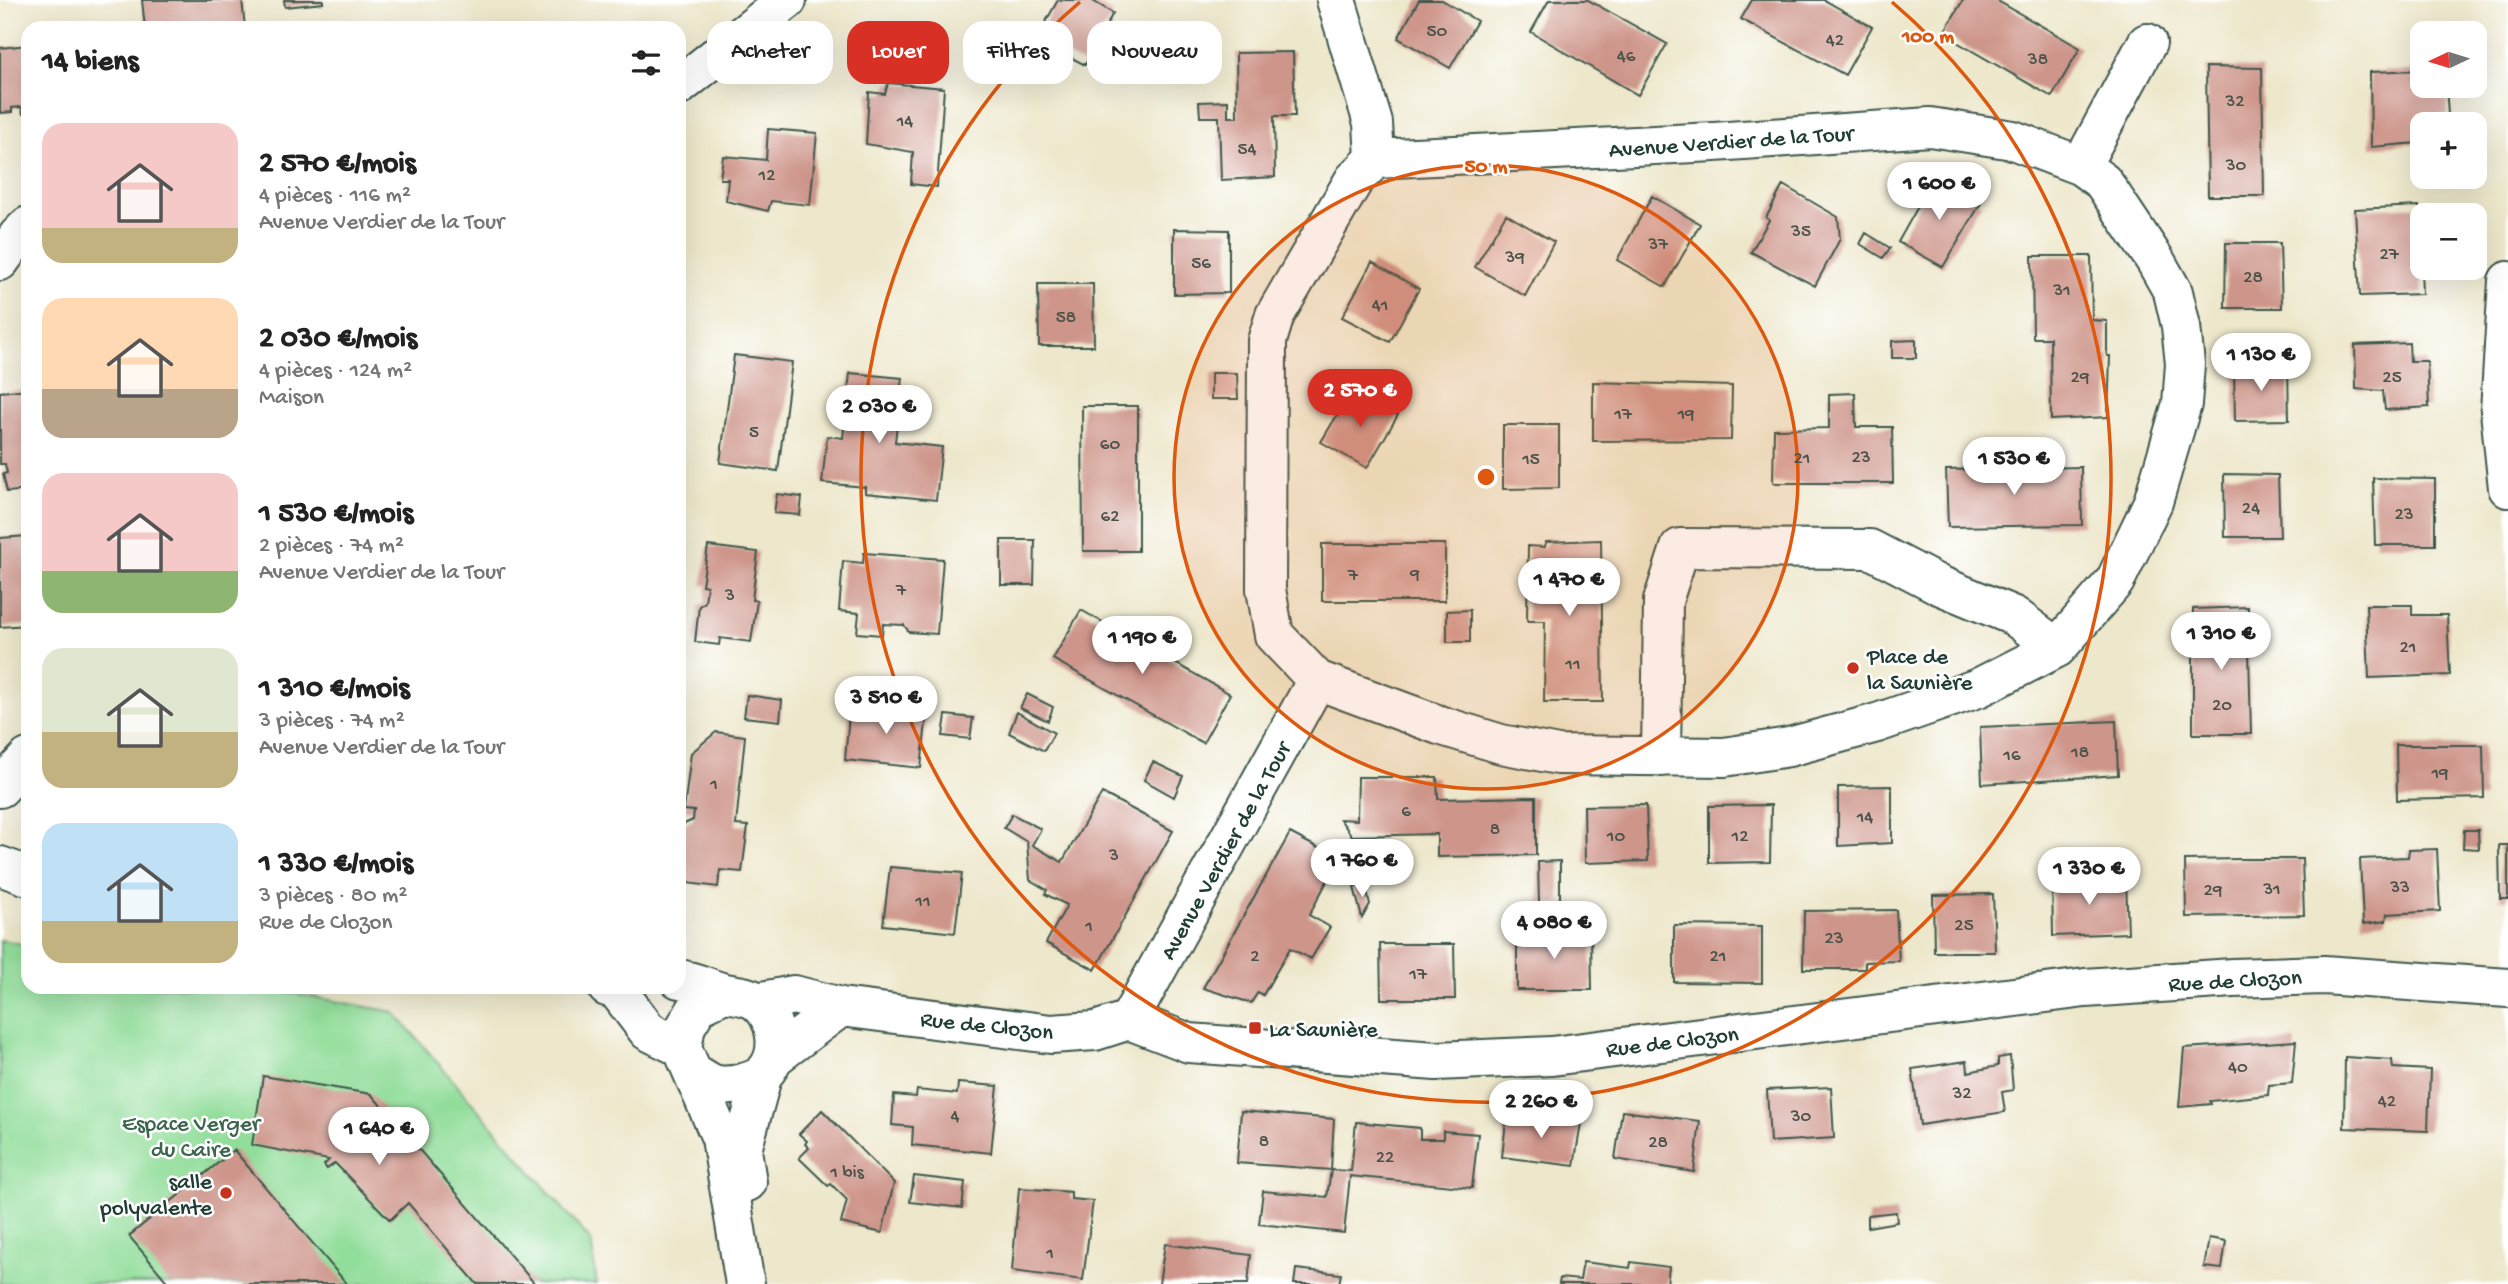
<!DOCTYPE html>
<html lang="fr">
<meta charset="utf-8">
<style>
body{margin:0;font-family:"Gochi Hand",sans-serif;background:#f6f6f6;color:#222;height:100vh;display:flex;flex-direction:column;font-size:26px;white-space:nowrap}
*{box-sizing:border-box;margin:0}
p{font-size:23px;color:#767676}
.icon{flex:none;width:38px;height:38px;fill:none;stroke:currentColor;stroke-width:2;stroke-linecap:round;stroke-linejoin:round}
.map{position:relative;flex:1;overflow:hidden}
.panel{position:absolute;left:21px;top:21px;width:665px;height:973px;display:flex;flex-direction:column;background:#fff;border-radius:21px;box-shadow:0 7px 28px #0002}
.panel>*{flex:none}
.guide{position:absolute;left:707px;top:21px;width:665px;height:63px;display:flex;gap:14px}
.needle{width:46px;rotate:266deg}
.fabs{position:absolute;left:2410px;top:21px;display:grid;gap:14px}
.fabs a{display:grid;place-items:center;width:77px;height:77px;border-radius:14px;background:#fff;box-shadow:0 7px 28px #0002;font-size:35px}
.price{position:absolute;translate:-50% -60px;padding:0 16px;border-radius:24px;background:#fff;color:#222;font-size:23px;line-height:46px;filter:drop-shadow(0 2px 4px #0008)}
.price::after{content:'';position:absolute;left:50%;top:42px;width:21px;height:16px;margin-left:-10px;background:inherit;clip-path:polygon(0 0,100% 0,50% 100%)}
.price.on{background:#d93025;color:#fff}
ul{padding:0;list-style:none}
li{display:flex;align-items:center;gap:21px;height:175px;padding:0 21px}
li span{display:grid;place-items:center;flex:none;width:196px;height:140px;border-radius:21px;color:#555}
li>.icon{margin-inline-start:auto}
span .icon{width:84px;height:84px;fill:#fffc;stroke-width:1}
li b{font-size:30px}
h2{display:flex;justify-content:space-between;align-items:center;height:84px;padding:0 21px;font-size:30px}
.chip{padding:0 24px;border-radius:21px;background:#fff;box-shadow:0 7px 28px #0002;font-size:24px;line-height:63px}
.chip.on{background:#d93025;color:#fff}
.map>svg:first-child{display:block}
</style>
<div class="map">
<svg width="2508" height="1284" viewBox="0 0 2508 1284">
<rect width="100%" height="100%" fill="#fff"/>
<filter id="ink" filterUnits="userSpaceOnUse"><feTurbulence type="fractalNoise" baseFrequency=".0143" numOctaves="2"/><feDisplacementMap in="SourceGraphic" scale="14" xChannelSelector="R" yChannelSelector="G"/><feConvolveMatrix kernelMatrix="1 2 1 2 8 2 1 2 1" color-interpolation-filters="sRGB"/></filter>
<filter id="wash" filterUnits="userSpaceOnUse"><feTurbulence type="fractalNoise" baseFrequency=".00686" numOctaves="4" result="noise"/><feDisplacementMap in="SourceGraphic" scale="28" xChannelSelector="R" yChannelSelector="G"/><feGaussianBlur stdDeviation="1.57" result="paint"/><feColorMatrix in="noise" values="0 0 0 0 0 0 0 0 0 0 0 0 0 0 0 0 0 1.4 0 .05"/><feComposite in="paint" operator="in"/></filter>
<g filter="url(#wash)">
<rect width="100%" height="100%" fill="#ede7cb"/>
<path fill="#91dd9a" stroke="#588d67" stroke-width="2" d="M0 940 28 945V987H259L394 1012 591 1241 597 1284H0Z"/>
<g id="blocks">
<path fill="#ce958a" d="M142 0H242L245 28H145Z
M284 0H323V3L285 7Z
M1058 0H1091L1113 13 1085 65 1036 39Z
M1419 0H1442L1477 21 1450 68 1398 38Z
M1549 0H1588L1667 44 1638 95 1531 32Z
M1752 0H1824L1872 27 1845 75 1741 19Z
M1963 0H1996L2080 48 2052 97 1943 34Z
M28 45V114H23L21 107 12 108V112L0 113V48Z
M1293 52 1295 116H1274L1275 177 1221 180 1219 117H1200L1199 102 1228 101V117H1237L1236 53Z
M2206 67 2262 68 2264 196H2208Z
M2422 70V86H2446L2448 115 2418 117V143L2371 147 2370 72Z
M888 83 944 88 937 187 911 184 913 152 866 144 869 92 885 94Z
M768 129 817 133 810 205 771 201 768 211 726 201 728 179H720L723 156 766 160Z
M1934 178 1981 203 1943 267 1898 242Z
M1783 185 1838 217 1840 239 1815 286 1751 252 1769 220 1766 218Z
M1652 196 1700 224 1665 287 1617 260Z
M2419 206 2422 294 2360 296 2355 209Z
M1506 214 1554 242 1525 296 1475 267Z
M1174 229 1229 230V293L1174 294Z
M1866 233 1890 248 1883 258 1860 244Z
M2226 243H2280L2282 308H2225Z
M2032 256H2091L2092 320 2107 321V356H2110L2108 417 2051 420 2050 338H2033Z
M1372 262 1419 289 1390 342 1342 317Z
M1038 284H1093L1094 346H1039Z
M1916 340V358H1892V341Z
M2409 343 2410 361H2427L2429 407 2385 410 2383 391 2356 389 2355 345Z
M734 355 792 362 778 471 720 463Z
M2234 365H2288L2289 420 2235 421Z
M850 373 902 378 895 442 942 447 936 500 865 493V487L822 483 827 436 843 438Z
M1211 373H1237L1238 399H1211Z
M1593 382 1732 386 1731 440 1593 441Z
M28 389V490L7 492 3 474 7 473 5 464H0V392Z
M1352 390 1398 415 1367 468 1321 442Z
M1855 393 1856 427H1892L1893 483H1773L1774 429 1829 428V394Z
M1082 406H1138V551H1083Z
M1503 425H1559V488L1503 489Z
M2081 467 2082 525 1948 527 1946 470Z
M2224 474 2278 475 2280 537H2225Z
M2373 478 2435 479V545H2375Z
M777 494 802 497 800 515 774 513Z
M28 536V625L0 627V538Z
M1001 540H1035L1034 585H1001Z
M1601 540 1603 702H1544L1545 621H1527L1528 546 1545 547 1546 542Z
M1322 544H1445V601H1322Z
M708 546 758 552 752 600 757 601 751 642 720 638 719 645 695 642 699 606 705 602 707 586 702 585Z
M864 553 943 559 937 634 909 632 904 625 883 624 882 635 857 633 859 613 839 611 843 561 863 563Z
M2366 605H2412V615H2447L2450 675 2369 678Z
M2248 607 2251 734H2193V609Z
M1081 610 1230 694 1203 743 1053 659Z
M1470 610V642H1447V611Z
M1027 694 1053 707 1048 721 1020 708Z
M747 695 782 700 780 721 744 717Z
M850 704 927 713 921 768 845 760Z
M1017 712 1054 733 1044 751 1009 733Z
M946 715 973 718 970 739 943 736Z
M2116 721 2118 775 1982 784 1980 727Z
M716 732 745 736 736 825 748 826 742 872 720 870 718 887 679 882 682 825 693 820 694 811 684 810 691 753Z
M2396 745H2483L2484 798 2397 800Z
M1153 762 1183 776 1174 797 1144 780Z
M1358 777H1437L1438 799 1536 797V855L1437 857V834L1352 836 1340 819 1357 820Z
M1892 786V843L1838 846V787Z
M1102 793 1173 831 1095 970 1046 943 1067 905 1045 894 1047 890 1030 880 1027 842 1004 828 1012 814 1041 829 1032 845 1062 862Z
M1646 805 1648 861 1585 863 1584 806Z
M1771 805 1770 862 1709 863V806Z
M2464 830H2478L2479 849 2463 848Z
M1290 833 1339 859 1309 915 1330 927 1311 959 1290 948 1263 995 1258 992 1251 1003 1203 988Z
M2499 845H2508V899H2500Z
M2437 849 2440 911 2387 914 2386 921 2363 924 2360 859 2408 857 2409 850Z
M2240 859H2302L2304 915 2186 917 2185 860Z
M1560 861V903H1539L1538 862Z
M890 867 962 873 955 933 883 925Z
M2052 879H2126L2128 933 2053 936Z
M1365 885 1370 904 1362 918 1354 887Z
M1993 894 1995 952H1934L1933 895Z
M1896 910 1899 961 1865 962V969H1803L1804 911Z
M1674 925 1762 926V983L1674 982Z
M1591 932 1592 990H1517V933Z
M1380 944H1454L1455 999H1381Z
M2296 1041 2292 1083 2269 1085 2268 1095 2210 1101 2211 1104 2179 1107 2184 1048Z
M2010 1056 2013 1090 2002 1092 2005 1112 1920 1125 1912 1069 1967 1061 1968 1072 1998 1066V1058Z
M2345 1057 2392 1060 2393 1068 2430 1070 2428 1131 2344 1128Z
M263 1076 371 1094 535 1284H477L408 1203 390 1220 335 1163 327 1169 324 1165 329 1160 252 1145Z
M958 1083 998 1086 991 1153 912 1145 913 1127 892 1125 894 1095 916 1097 917 1090 957 1094Z
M1831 1087 1834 1138 1770 1142 1767 1090Z
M822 1110 894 1183 882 1233 841 1223 847 1200 831 1184 828 1186 799 1158 809 1148 805 1144 807 1141 799 1134Z
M1241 1111 1334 1119 1331 1170 1237 1163Z
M1622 1111 1700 1121 1694 1172 1615 1159Z
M1507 1113 1581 1123 1574 1166 1502 1157Z
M1356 1122 1420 1128V1139H1443V1131L1478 1134 1472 1188 1350 1176 1344 1233 1259 1224 1263 1191 1327 1197 1331 1170 1351 1171Z
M234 1150 347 1284H169L129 1236Z
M914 1176 965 1182 962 1208 910 1202Z
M1019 1188 1071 1192V1199L1093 1201 1083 1280 1012 1271Z
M1896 1212 1897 1222 1868 1227V1215Z
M2209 1238 2226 1241 2222 1269 2204 1267Z
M1165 1244 1251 1255 1248 1284H1159Z
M1583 1262 1630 1268 1631 1262 1669 1267 1667 1284H1559L1560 1278 1580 1280Z
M1296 1269 1341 1274 1339 1284H1294Z"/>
</g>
</g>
<g filter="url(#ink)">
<use href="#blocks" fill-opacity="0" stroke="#3e564b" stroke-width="2"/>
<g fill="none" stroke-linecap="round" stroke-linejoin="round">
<defs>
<path id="minor" d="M2081 166 2147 43
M0 261 18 236 28 226
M2508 281 2500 411 2508 488
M1317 680 1439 725 1501 744 1558 755 1724 757 1789 747 1877 723 1978 688 2057 648 2115 581 2153 502 2182 404 2185 364 2181 326 2173 292 2155 260 2103 182 2081 166 2013 140 1930 127 1714 142 1375 159
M1661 757 1663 601 1680 548 1870 549 1939 585 2014 616 2057 648
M0 866 28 876
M679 979C696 981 709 989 725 993 736 995 746 995 756 1001 777 1017 783 1053 764 1073 755 1082 730 1087 718 1085 710 1084 701 1077 694 1073
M607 987 617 990 648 1031 682 1048
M724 993 699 1005 686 1026 682 1048 721 1138 745 1284
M757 1002 794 995 841 1007 1051 1034 1095 1031 1129 1020 1189 1043 1436 1061 1552 1056 2085 988 2233 978 2324 975 2508 988
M1129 1020 1317 680 1274 635 1266 589 1267 341 1275 315 1354 180 1375 159 1373 123 1336 0
M773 1058 841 1007
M747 1182 742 1150 763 1074"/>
<path id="secondary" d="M679 86 787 0
M0 788 28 758"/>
</defs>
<use href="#minor" stroke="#3e564b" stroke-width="42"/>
<use href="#secondary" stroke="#3e564b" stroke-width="42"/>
<use href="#minor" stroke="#fff" stroke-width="38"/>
<use href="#secondary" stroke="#fff" stroke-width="38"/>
</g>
</g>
<circle cx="1486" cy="477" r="312" fill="#de580e" fill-opacity=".12"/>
<g fill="none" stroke="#de580e" stroke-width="3.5">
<circle cx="1486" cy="477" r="312"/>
<path d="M1892 2A625 625 0 1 1 1080 2"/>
</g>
<g fill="#c8321e" stroke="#fff" stroke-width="2.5">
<circle cx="1853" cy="668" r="7"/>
<rect x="1248" y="1021" width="14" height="14" rx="3.5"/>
<circle cx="226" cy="1193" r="7"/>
</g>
<g text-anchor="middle" stroke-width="5" stroke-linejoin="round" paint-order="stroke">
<g font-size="19" fill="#4b534a">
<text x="1437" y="36">50</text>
<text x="1835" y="45">42</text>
<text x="1626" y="61">46</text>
<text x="2038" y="64">38</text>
<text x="2235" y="106">32</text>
<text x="905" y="126">14</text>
<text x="1247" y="154">54</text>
<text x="2236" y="170">30</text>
<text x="767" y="180">12</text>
<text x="1801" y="236">35</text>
<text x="1658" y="249">37</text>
<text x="2389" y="259">27</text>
<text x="1515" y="262">39</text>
<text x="1201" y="268">56</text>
<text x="2253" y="282">28</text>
<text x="2062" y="295">31</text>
<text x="1380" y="310">41</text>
<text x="1066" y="322">58</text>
<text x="2080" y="382">29</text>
<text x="2392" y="382">25</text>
<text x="1623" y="419">17</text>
<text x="1686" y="419">19</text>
<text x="754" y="437">5</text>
<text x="1110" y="449">60</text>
<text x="1861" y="462">23</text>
<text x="1802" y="463">21</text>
<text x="1531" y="464">15</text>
<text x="2251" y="513">24</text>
<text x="2404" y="519">23</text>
<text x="1110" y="521">62</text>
<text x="1415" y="579">9</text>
<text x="1353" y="580">7</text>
<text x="901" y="595">7</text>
<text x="730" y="600">3</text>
<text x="2408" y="652">21</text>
<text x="1573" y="669">11</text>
<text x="2222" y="710">20</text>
<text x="2080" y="757">18</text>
<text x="2012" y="760">16</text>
<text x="2440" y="778">19</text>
<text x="714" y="789">1</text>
<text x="1406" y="816">6</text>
<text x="1865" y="822">14</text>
<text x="1495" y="834">8</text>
<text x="1616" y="841">10</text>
<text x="1740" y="841">12</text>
<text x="1114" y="860">3</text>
<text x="2400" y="892">33</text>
<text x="2272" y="894">31</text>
<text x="2213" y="895">29</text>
<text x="923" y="906">11</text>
<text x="1964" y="930">25</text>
<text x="1089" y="931">1</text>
<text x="1834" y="943">23</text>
<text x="1255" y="961">2</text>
<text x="1718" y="961">21</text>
<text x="1418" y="979">17</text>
<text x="2238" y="1072">40</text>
<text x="1962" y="1098">32</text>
<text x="2387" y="1106">42</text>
<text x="955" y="1121">4</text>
<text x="1801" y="1121">30</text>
<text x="1264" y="1146">8</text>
<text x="1658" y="1147">28</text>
<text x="1385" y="1162">22</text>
<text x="847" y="1177">1 bis</text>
<text x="1050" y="1258">1</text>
</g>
<g font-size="23" fill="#1f3d34" stroke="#fff">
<text transform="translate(1731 140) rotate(-4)" y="8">Avenue Verdier de la Tour</text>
<text transform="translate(1224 850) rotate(-61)" y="8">Avenue Verdier de la Tour</text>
<text transform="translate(2235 979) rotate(-3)" y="8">Rue de Clozon</text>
<text transform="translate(987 1024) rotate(6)" y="8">Rue de Clozon</text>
<text transform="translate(1672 1040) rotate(-7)" y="8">Rue de Clozon</text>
</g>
<g font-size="23" fill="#1f3d34" stroke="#fff" text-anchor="start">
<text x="1867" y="663">Place de<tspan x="1867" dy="26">la Saunière</tspan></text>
<text x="1269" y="1036">La Saunière</text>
<text x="212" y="1188" text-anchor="end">salle<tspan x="212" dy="26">polyvalente</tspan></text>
</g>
<g font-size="23" fill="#3c654e" stroke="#fff">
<text x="191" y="1130">Espace Verger<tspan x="191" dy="26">du Caire</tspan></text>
</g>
</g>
<circle cx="1486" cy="477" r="10" fill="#de580e" stroke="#fff" stroke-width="3.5"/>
<g font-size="21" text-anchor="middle" font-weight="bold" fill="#de580e" stroke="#fff" stroke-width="5" stroke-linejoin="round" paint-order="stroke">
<text x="1928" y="42">100 m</text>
<text x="1486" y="172">50 m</text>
</g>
</svg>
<div class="fabs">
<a><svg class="needle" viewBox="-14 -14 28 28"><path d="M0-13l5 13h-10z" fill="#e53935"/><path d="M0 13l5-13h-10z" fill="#767676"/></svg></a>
<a>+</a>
<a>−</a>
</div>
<b class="price" style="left:1939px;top:222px">1 600 €</b>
<b class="price" style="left:2261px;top:393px">1 130 €</b>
<b class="price on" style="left:1360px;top:429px">2 570 €</b>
<b class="price" style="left:879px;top:445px">2 030 €</b>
<b class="price" style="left:2014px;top:497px">1 530 €</b>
<b class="price" style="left:1569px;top:618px">1 470 €</b>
<b class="price" style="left:2221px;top:672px">1 310 €</b>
<b class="price" style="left:1142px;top:676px">1 190 €</b>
<b class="price" style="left:886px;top:736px">3 510 €</b>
<b class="price" style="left:1362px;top:899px">1 760 €</b>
<b class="price" style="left:2089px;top:907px">1 330 €</b>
<b class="price" style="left:1554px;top:961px">4 080 €</b>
<b class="price" style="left:1541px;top:1140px">2 260 €</b>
<b class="price" style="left:379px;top:1167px">1 640 €</b>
<div class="guide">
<a class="chip">Acheter</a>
<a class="chip on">Louer</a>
<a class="chip">Filtres</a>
<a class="chip">Nouveau</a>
</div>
<section class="panel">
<h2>14 biens<svg class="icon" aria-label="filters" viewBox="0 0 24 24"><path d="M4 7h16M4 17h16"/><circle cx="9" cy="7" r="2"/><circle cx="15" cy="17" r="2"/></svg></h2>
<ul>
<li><span style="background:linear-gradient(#f6c9c9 75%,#c2b280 0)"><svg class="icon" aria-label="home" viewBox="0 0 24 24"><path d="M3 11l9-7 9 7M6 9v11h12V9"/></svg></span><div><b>2 570 €/mois</b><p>4 pièces · 116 m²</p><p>Avenue Verdier de la Tour</p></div></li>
<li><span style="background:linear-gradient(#ffd9b3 65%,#b9a48a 0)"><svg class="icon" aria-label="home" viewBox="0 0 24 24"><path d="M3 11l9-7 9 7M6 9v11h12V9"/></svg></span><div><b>2 030 €/mois</b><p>4 pièces · 124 m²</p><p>Maison</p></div></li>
<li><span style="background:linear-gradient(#f6c9c9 70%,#8fb573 0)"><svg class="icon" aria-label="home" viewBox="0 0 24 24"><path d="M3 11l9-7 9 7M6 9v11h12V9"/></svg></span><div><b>1 530 €/mois</b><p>2 pièces · 74 m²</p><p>Avenue Verdier de la Tour</p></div></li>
<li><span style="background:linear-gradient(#dfe7d0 60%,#c2b280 0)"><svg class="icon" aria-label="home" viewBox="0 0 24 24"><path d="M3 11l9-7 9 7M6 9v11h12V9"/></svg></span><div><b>1 310 €/mois</b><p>3 pièces · 74 m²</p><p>Avenue Verdier de la Tour</p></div></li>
<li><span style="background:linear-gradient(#bfe0f5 70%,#c2b280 0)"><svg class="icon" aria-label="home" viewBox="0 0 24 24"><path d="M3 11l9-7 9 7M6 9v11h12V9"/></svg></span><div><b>1 330 €/mois</b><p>3 pièces · 80 m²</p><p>Rue de Clozon</p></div></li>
</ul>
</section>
</div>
